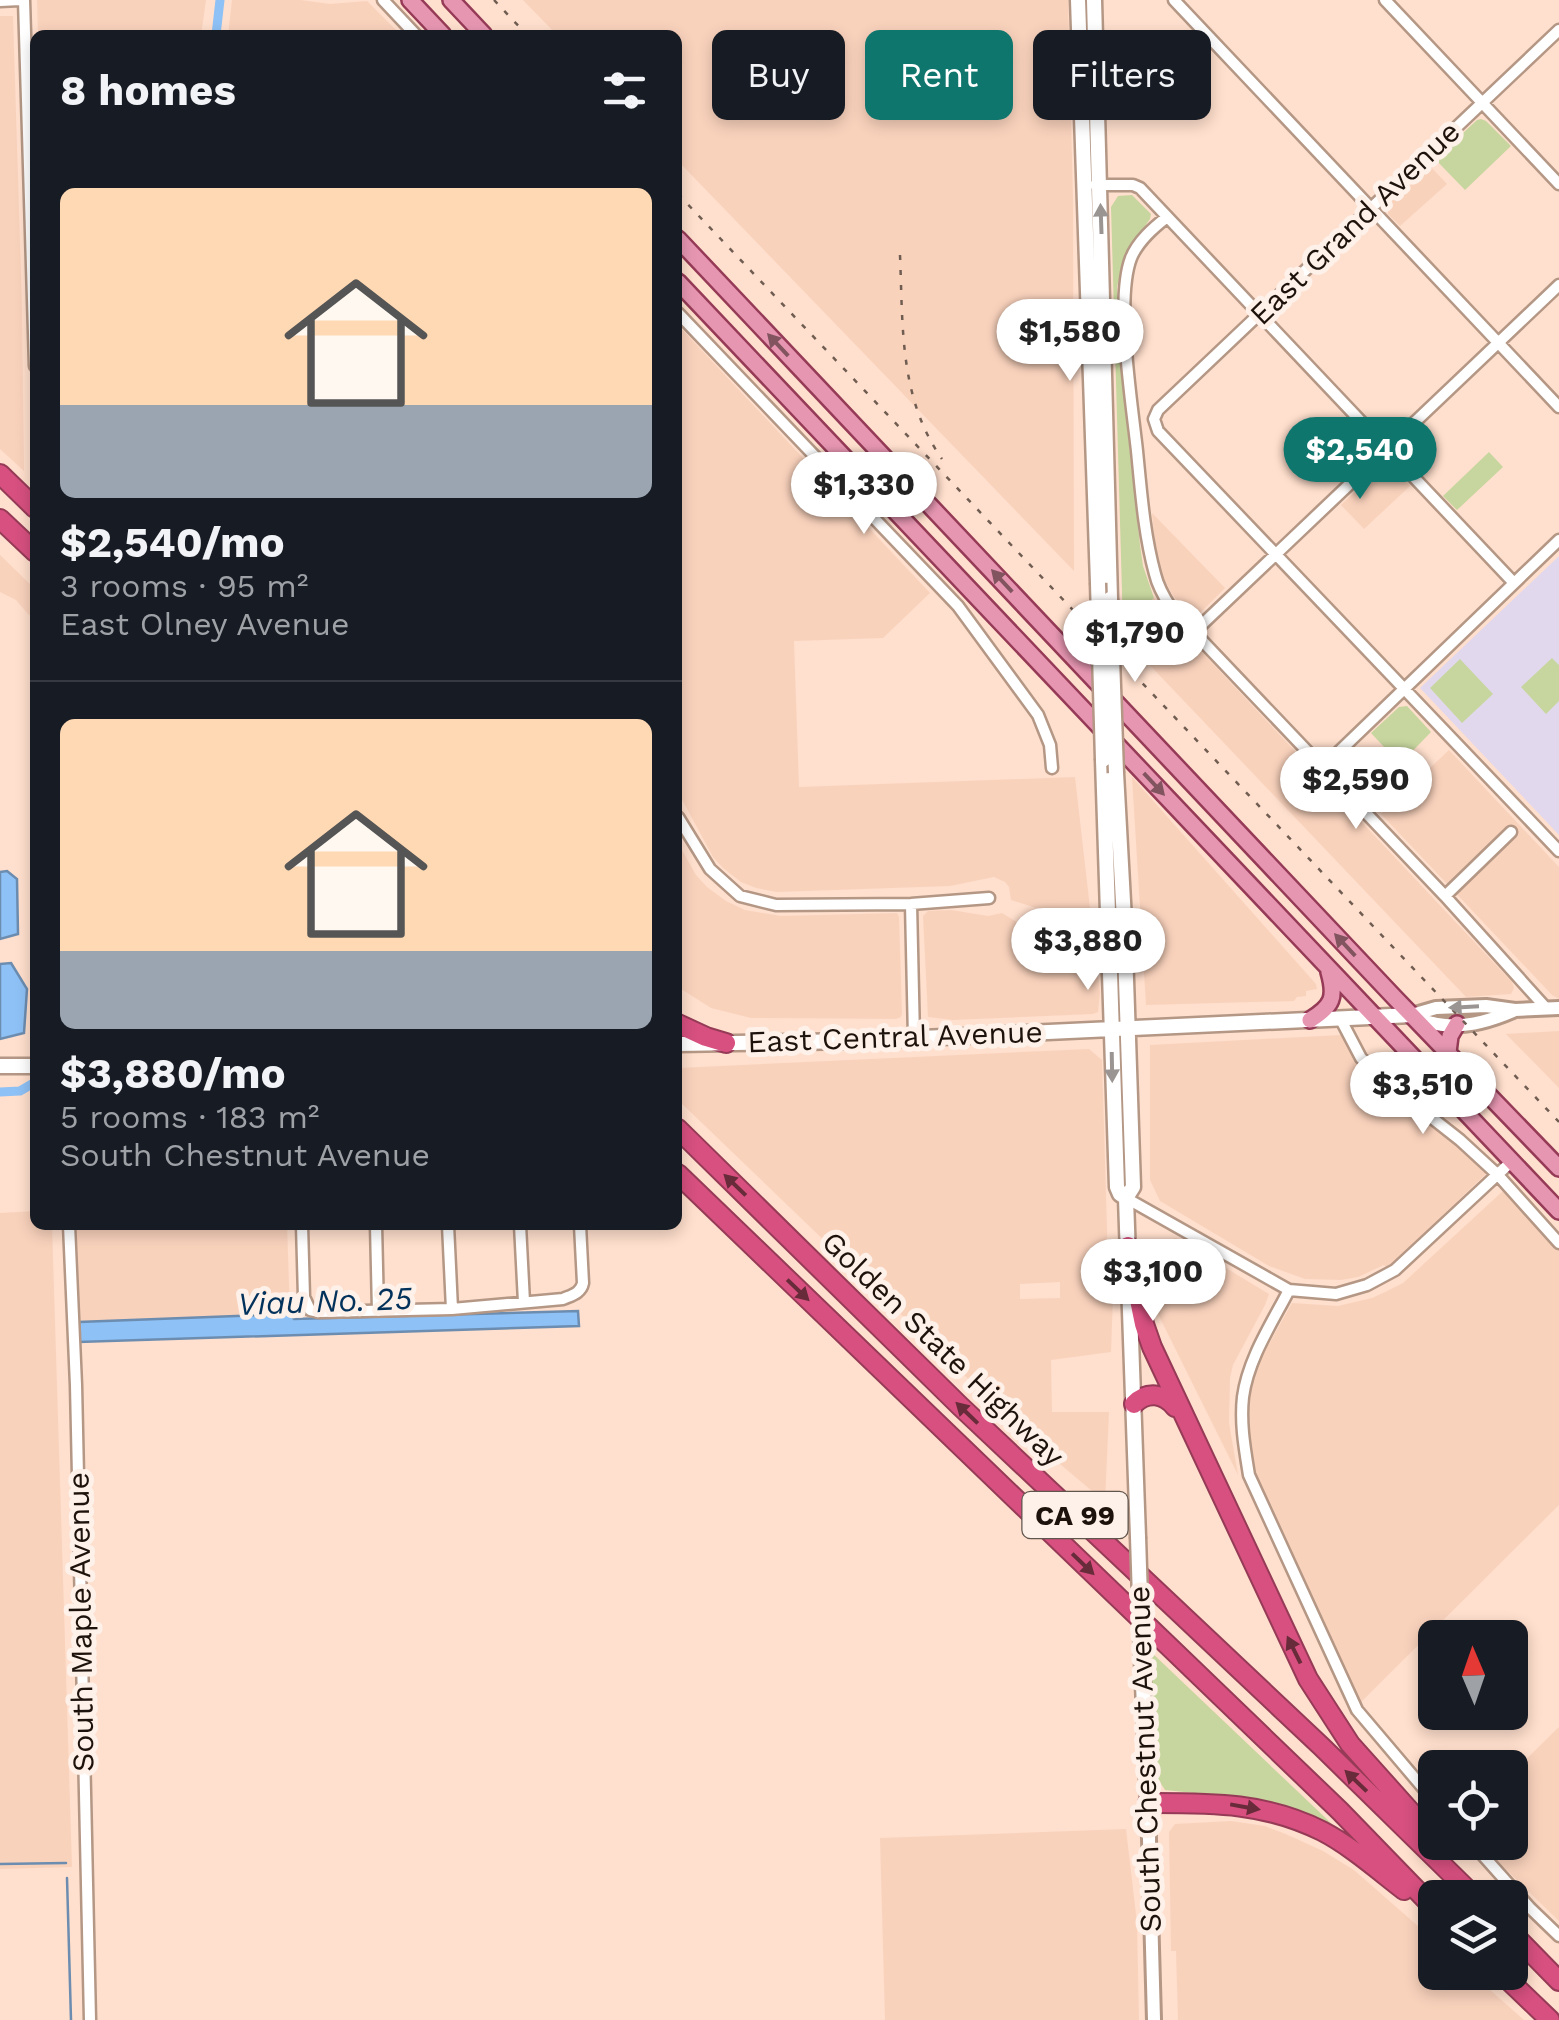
<!DOCTYPE html>
<meta charset="utf-8">
<style>
body{margin:0;font-family:"Work Sans",sans-serif;background:#242831;color:#f1f3f6;height:100vh;display:flex;flex-direction:column;font-size:38px;white-space:nowrap}
*{box-sizing:border-box;margin:0}
p{font-size:32px;color:#9ea1a6}
.icon{flex:none;width:55px;height:55px;fill:none;stroke:currentColor;stroke-width:2;stroke-linecap:round;stroke-linejoin:round}
.map{position:relative;flex:1;overflow:hidden}
.side{position:absolute;left:30px;top:30px;width:652px;height:1200px;display:flex;flex-direction:column;background:#171b24;border-radius:15px;box-shadow:0 5px 15px #0003}
.side>*{flex:none}
.top-card{position:absolute;left:712px;top:30px;width:695px;height:90px;display:flex;gap:20px}
.needle{width:65px;rotate:358deg}
.tools{position:absolute;left:1418px;top:1620px;display:grid;gap:20px}
.tools a{display:grid;place-items:center;width:110px;height:110px;border-radius:15px;background:#171b24;box-shadow:0 5px 15px #0003;font-size:50px}
.price{position:absolute;translate:-50% -85px;padding:0 22px;border-radius:35px;background:#fff;color:#222;font-size:32px;line-height:65px;filter:drop-shadow(0 2px 5px #0008)}
.price::after{content:'';position:absolute;left:50%;top:60px;width:30px;height:22px;margin-left:-15px;background:inherit;clip-path:polygon(0 0,100% 0,50% 100%)}
.price.on{background:#0f766e;color:#fff}
ul{padding:0;list-style:none}
li{display:grid;align-content:center;gap:20px;height:530px;padding:0 30px}
li+li{border-top:2px solid #363941}
li span{display:grid;place-items:center;height:310px;border-radius:15px;color:#555}
li>.icon{margin-inline-start:auto}
span .icon{width:180px;height:180px;fill:#fffc;stroke-width:1}
li b{font-size:42px}
h2{display:flex;justify-content:space-between;align-items:center;height:120px;padding:0 30px;font-size:42px}
.chip{padding:0 35px;border-radius:15px;background:#171b24;box-shadow:0 5px 15px #0003;font-size:35px;line-height:90px}
.chip.on{background:#0f766e;color:#fff}
.map>svg:first-child{display:block}
</style>
<div class="map">
<svg width="1559" height="2020" viewBox="0 0 1559 2020">
<rect width="100%" height="100%" fill="#ffdfcd"/>
<path fill="#f9d2bc" fill-rule="evenodd" d="M37 0H206L201 35H38Z
M232 0H301L330 4 367 1 401 35H228Z
M523 0H1068L1073 198 1074 571 678 161V35H557Z
M0 16H13L22 307 24 471 0 449Z
M1429 165 1447 184 1400 226 1388 214V204Z
M678 325 930 593 883 638 794 641 799 787 1075 777 1092 926 1011 900 1009 887 1005 882 994 877 950 886 777 892 756 888 741 882 723 868 713 857 678 792Z
M1386 464 1392 467 1410 486 1364 529 1341 505 1381 466Z
M1152 513 1225 588 1196 617H1193L1174 597 1162 576 1156 554Z
M0 555 35 589V615H29L16 600 0 592Z
M1154 598 1171 619 1512 982 1514 988 1511 994 1466 997 1123 637V627Z
M1449 750 1559 867V999L1552 995 1381 814Z
M1132 777 1316 984 1317 989 1306 991V996L1297 997 1294 1001 1146 1005Z
M678 843 696 875 707 887 726 901 745 910 781 916 897 913 899 917 902 1013 901 1017 896 1019 751 1018 711 1008 678 987Z
M951 910 988 916 1002 913 1051 943 1094 937 1100 993 1098 1012 1093 1014 953 1020 928 1017 923 916 928 911Z
M1559 1031V1088L1506 1034Z
M1341 1035 1356 1060 1394 1099 1472 1156 1488 1172 1387 1268 1384 1265 1358 1277 1341 1280 1305 1279 1269 1266 1160 1201 1150 1180V1045Z
M1089 1049 1102 1060 1109 1296H1113L1111 1352 1051 1360 1052 1412H1109L1105 1502 1034 1442 678 1100V1068ZM1060 1282V1298L1020 1299V1284Z
M1504 1190 1545 1236H1559V1505L1358 1705 1258 1481 1245 1421 1249 1391 1257 1365 1292 1303 1338 1306 1372 1298 1385 1292 1403 1283Z
M35 1211V1225H52L72 1867 0 1869V1213Z
M76 1225H287L290 1314 79 1322Z
M1176 1238 1269 1294 1265 1305 1233 1365 1230 1378 1229 1423 1238 1475 1157 1312 1151 1246Z
M1559 1727V1921L1479 1843 1510 1842V1775Z
M1231 1821 1265 1826 1288 1835 1323 1851 1354 1870 1435 1941V1972L1471 1973 1524 2020H1178L1176 1951H1171L1169 1832 1175 1824Z
M1126 1829 1137 1923 1139 2020H885L880 1838Z"/>
<path fill="#e2d8ed" d="M1559 556V835L1420 688Z"/>
<path fill="#c7d69e" d="M1481 119 1486 121 1511 146 1465 190 1435 159 1477 120Z
M1132 195 1151 214 1150 219 1125 254 1117 287 1123 388 1140 545 1143 566 1154 598 1123 627 1111 207 1118 196Z
M1489 452 1503 467 1457 510 1443 496Z
M1552 658 1559 665V701L1546 714 1521 687Z
M1460 659 1493 694 1462 723 1430 688Z
M1407 706 1431 732 1400 764 1371 733 1399 707Z
M1150 1651 1334 1826 1330 1830 1290 1810 1242 1798 1165 1790 1158 1779 1157 1770Z"/>
<path fill="#8ec1f6" stroke="#6c8db0" stroke-width="2.5" d="M7 871 17 879 18 934 0 939V872Z
M11 963 27 989 24 1033 0 1039V964Z
M578 1311 579 1326 79 1342V1322L290 1314 294 1319Z"/>
<g fill="none" stroke-linecap="round" stroke-linejoin="round">
<path stroke="#6c8db0" stroke-width="2.5" d="M0 1864 66 1863
M67 1878 71 2020"/>
<path stroke="#8ec1f6" stroke-width="9" d="M216 35 220 0
M0 1092 20 1091 32 1084"/>
<defs>
<path id="minor" d="M24 0 35 366
M383 0 416 35
M1174 0 1559 407
M1385 0 1559 184
M0 1 20 0
M1559 30 1158 410 1154 419 1158 431 1559 851
M1095 185H1133L1140 188 1514 583
M1167 217C1153 228 1138 241 1131 258 1115 300 1132 404 1137 451 1141 491 1144 534 1155 574 1158 587 1164 597 1171 608L1445 896 1546 1008
M678 313 958 606 1038 715 1050 745 1052 768
M1194 632 1559 285
M1322 768 1559 540
M678 817 710 869 740 896 776 905 911 904 989 898
M1445 896 1511 832
M911 904 914 1038
M1340 1018 1361 1058 1394 1088 1460 1140 1498 1175 1559 1243
M1126 1198 1289 1290 1336 1294 1367 1285 1395 1270 1512 1161
M69 1225 76 1385 90 2020
M302 1225 304 1297 310 1310 319 1312 452 1309 563 1299C572 1295 581 1293 583 1283L580 1225
M376 1225 378 1311
M448 1225 452 1309
M520 1225 524 1302
M1289 1290C1272 1323 1248 1359 1243 1397 1240 1424 1245 1450 1249 1475L1357 1710 1435 1802
M1471 1842 1530 1908 1559 1936"/>
<path id="tertiary" d="M1412 1015 1436 1008 1486 1006 1515 1010 1559 1008
M1412 1015C1420 1018 1429 1023 1437 1024 1463 1029 1490 1021 1513 1011
M1148 1803 1154 2020"/>
<path id="secondary" d="M1078 0 1098 583
M1094 0 1110 599
M1103 760 1117 1187 1120 1194 1126 1198
M1116 773 1124 920 1133 1187 1126 1198 1128 1257
M678 1044 857 1041 1412 1015
M0 1066H35
M1129 1283 1138 1537
M1142 1660 1148 1803"/>
<path id="primary" d="M410 0 443 35
M451 0 484 35
M678 239 1394 997 1559 1168
M678 282 1559 1211
M1310 1020C1333 1006 1336 997 1329 972
M1448 1052 1450 1036 1457 1024"/>
<path id="motorway" d="M0 474 35 508
M0 519 35 552
M678 1024 706 1037 726 1043
M678 1129 960 1406 1322 1747 1476 1898
M678 1174 1340 1811 1435 1909
M1128 1246 1144 1324 1152 1347 1308 1679 1350 1744 1435 1839
M1134 1404C1147 1391 1164 1393 1175 1407
M1148 1803C1211 1803 1264 1802 1322 1831 1351 1846 1378 1870 1404 1890
M1510 1931 1559 1981
M1500 1972 1550 2020"/>
</defs>
<use href="#minor" stroke="#b49785" stroke-width="15"/>
<use href="#tertiary" stroke="#b49785" stroke-width="18"/>
<use href="#secondary" stroke="#b49785" stroke-width="19"/>
<use href="#primary" stroke="#963b57" stroke-width="20"/>
<use href="#motorway" stroke="#963b57" stroke-width="22"/>
<use href="#minor" stroke="#fff" stroke-width="10"/>
<use href="#tertiary" stroke="#fff" stroke-width="12"/>
<use href="#secondary" stroke="#fff" stroke-width="14"/>
<use href="#primary" stroke="#e796b2" stroke-width="15"/>
<use href="#motorway" stroke="#d7507f" stroke-width="18"/>
<path stroke="#705d52" stroke-width="2.5" stroke-dasharray="5 10" stroke-linecap="butt" d="M494 0 527 35
M678 194 1559 1122
M900 255C903 326 899 398 942 459"/>
<defs>
<path id="secondary-bridge" d="M1098 583 1103 760
M1110 599 1116 773
M1138 1537 1142 1660"/>
</defs>
<use href="#secondary-bridge" stroke="#b49785" stroke-width="19" stroke-linecap="butt"/>
<use href="#secondary-bridge" stroke="#fff" stroke-width="14"/>
</g>
<defs><path id="oneway-solid" d="M-6-.8H1V-3.2L6.5 0L1 3.2V.8H-6Z" transform="scale(2.5)"/></defs>
<g fill="#9a9592">
<use href="#oneway-solid" transform="translate(1101 219) rotate(-92)"/>
<use href="#oneway-solid" transform="translate(1464 1007) rotate(177)"/>
<use href="#oneway-solid" transform="translate(1112 1067) rotate(89)"/>
</g>
<g fill="#82545f">
<use href="#oneway-solid" transform="translate(778 345) rotate(-133)"/>
<use href="#oneway-solid" transform="translate(1002 581) rotate(-133)"/>
<use href="#oneway-solid" transform="translate(1154 784) rotate(47)"/>
<use href="#oneway-solid" transform="translate(1345 945) rotate(-133)"/>
</g>
<g fill="#682b3a">
<use href="#oneway-solid" transform="translate(735 1185) rotate(-136)"/>
<use href="#oneway-solid" transform="translate(798 1290) rotate(44)"/>
<use href="#oneway-solid" transform="translate(967 1413) rotate(-136)"/>
<use href="#oneway-solid" transform="translate(1083 1564) rotate(44)"/>
<use href="#oneway-solid" transform="translate(1294 1650) rotate(-116)"/>
<use href="#oneway-solid" transform="translate(1356 1781) rotate(-136)"/>
<use href="#oneway-solid" transform="translate(1245 1807) rotate(10)"/>
</g>
<g text-anchor="middle" stroke-width="10" stroke-linejoin="round" paint-order="stroke">
<rect fill="#fef1e9" stroke="#61564e" stroke-width="2.5" x="1022.5" y="1492" width="105" height="46" rx="8"/>
<g font-size="28" font-weight="bold" fill="#1e130c">
<text x="1075" y="1525">CA 99</text>
</g>
<g font-size="30" fill="#1e130c" stroke="#fef1e9">
<text transform="translate(1355 223) rotate(-44)" y="10">East Grand Avenue</text>
<text transform="translate(895 1037) rotate(-2)" y="10">East Central Avenue</text>
<text transform="translate(943 1349) rotate(44)" y="10">Golden State Highway</text>
<text transform="translate(81 1622) rotate(-91)" y="10">South Maple Avenue</text>
<text transform="translate(1145 1759) rotate(-92)" y="10">South Chestnut Avenue</text>
</g>
<g font-size="32" font-style="italic" fill="#02325b" stroke="#fef1e9">
<text transform="translate(325 1301) rotate(-2)" y="11">Viau No. 25</text>
</g>
</g>
</svg>
<div class="tools">
<a><svg class="needle" viewBox="-14 -14 28 28"><path d="M0-13l5 13h-10z" fill="#e53935"/><path d="M0 13l5-13h-10z" fill="#9ea1a6"/></svg></a>
<a><svg class="icon" aria-label="locate" viewBox="0 0 24 24"><circle cx="12" cy="12" r="6"/><path d="M12 2v4M12 18v4M2 12h4M18 12h4"/></svg></a>
<a><svg class="icon" aria-label="layers" viewBox="0 0 24 24"><path d="M12 4l9 5-9 5-9-5zM3 14l9 5 9-5"/></svg></a>
</div>
<b class="price" style="left:1070px;top:384px">$1,580</b>
<b class="price on" style="left:1360px;top:502px">$2,540</b>
<b class="price" style="left:864px;top:537px">$1,330</b>
<b class="price" style="left:1135px;top:685px">$1,790</b>
<b class="price" style="left:1356px;top:832px">$2,590</b>
<b class="price" style="left:1088px;top:993px">$3,880</b>
<b class="price" style="left:1423px;top:1137px">$3,510</b>
<b class="price" style="left:1153px;top:1324px">$3,100</b>
<div class="top-card">
<a class="chip">Buy</a>
<a class="chip on">Rent</a>
<a class="chip">Filters</a>
</div>
<section class="side">
<h2>8 homes<svg class="icon" aria-label="filters" viewBox="0 0 24 24"><path d="M4 7h16M4 17h16"/><circle cx="9" cy="7" r="2"/><circle cx="15" cy="17" r="2"/></svg></h2>
<ul>
<li><span style="background:linear-gradient(#ffd9b3 70%,#9aa5b1 0)"><svg class="icon" aria-label="home" viewBox="0 0 24 24"><path d="M3 11l9-7 9 7M6 9v11h12V9"/></svg></span><div><b>$2,540/mo</b><p>3 rooms · 95 m²</p><p>East Olney Avenue</p></div></li>
<li><span style="background:linear-gradient(#ffd9b3 75%,#9aa5b1 0)"><svg class="icon" aria-label="home" viewBox="0 0 24 24"><path d="M3 11l9-7 9 7M6 9v11h12V9"/></svg></span><div><b>$3,880/mo</b><p>5 rooms · 183 m²</p><p>South Chestnut Avenue</p></div></li>
</ul>
</section>
</div>
